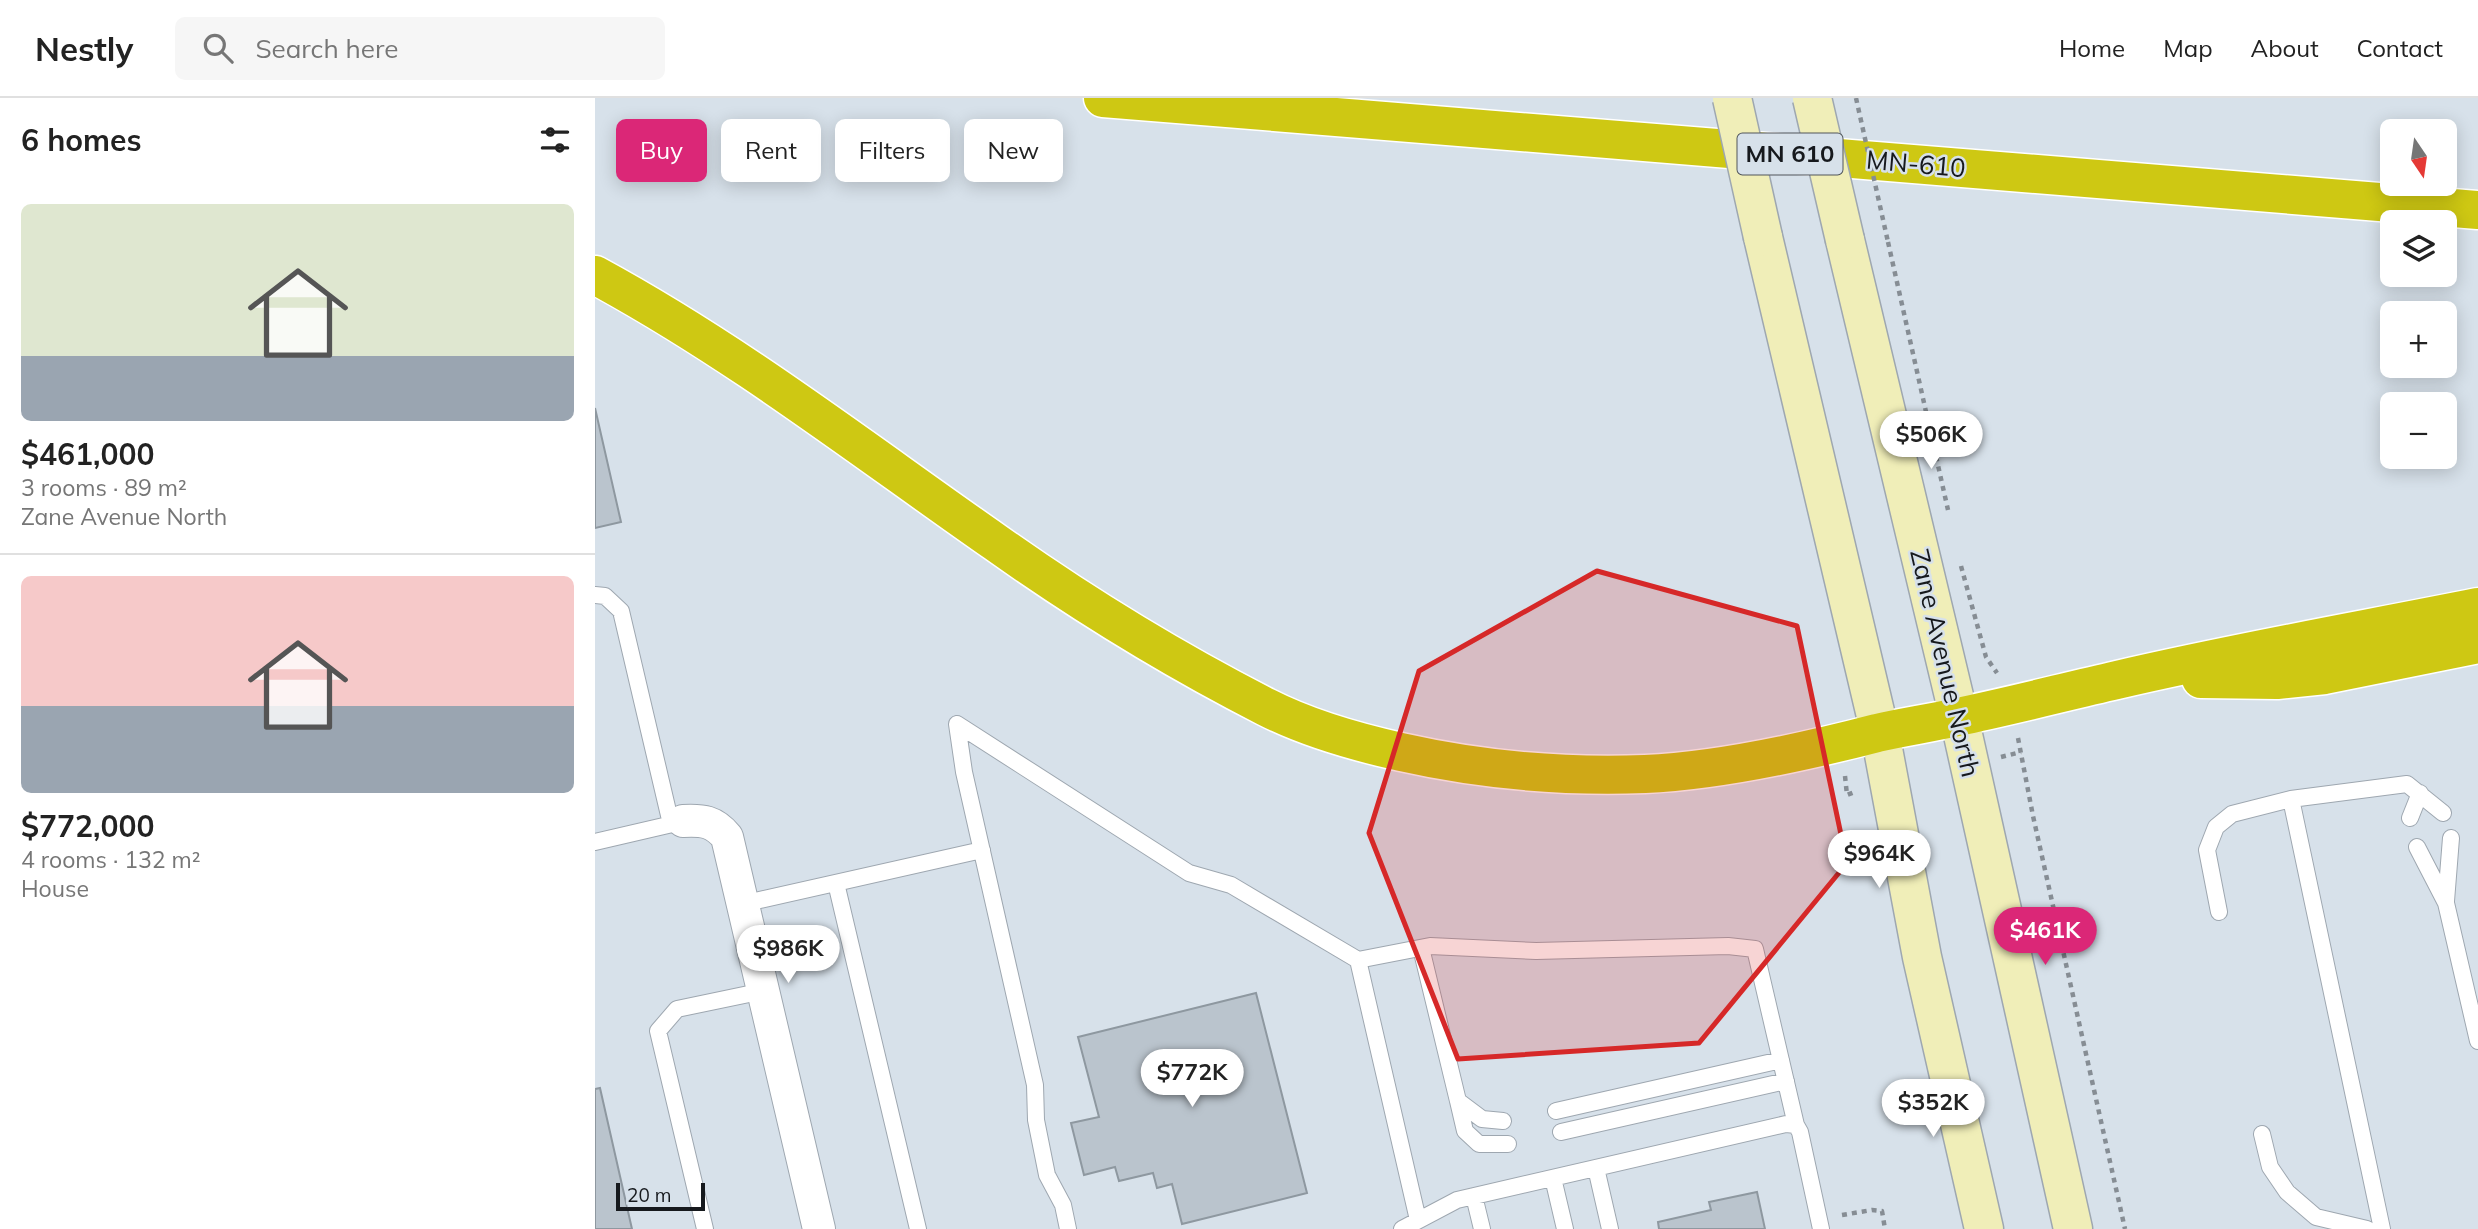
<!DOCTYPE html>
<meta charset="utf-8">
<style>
body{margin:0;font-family:Mulish,sans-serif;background:#f6f6f6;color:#222;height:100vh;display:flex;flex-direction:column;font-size:26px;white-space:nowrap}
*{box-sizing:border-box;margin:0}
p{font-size:23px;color:#767676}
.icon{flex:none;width:38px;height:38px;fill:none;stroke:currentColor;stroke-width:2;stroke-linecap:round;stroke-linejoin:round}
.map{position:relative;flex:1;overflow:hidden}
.details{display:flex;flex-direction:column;background:#fff;width:595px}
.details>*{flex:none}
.top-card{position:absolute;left:21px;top:21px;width:665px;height:63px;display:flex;gap:14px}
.needle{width:46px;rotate:167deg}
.fabs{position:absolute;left:1785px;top:21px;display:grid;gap:14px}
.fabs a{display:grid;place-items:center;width:77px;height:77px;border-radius:10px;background:#fff;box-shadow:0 4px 18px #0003;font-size:35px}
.scale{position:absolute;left:21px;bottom:18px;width:89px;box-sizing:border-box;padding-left:7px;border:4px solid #16191d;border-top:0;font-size:19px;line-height:24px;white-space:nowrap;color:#16191d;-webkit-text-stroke:5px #d7e1ea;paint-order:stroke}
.price{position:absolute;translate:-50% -60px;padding:0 16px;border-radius:24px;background:#fff;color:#222;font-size:23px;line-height:46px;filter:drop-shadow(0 2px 4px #0008)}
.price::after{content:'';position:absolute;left:50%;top:42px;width:21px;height:16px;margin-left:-10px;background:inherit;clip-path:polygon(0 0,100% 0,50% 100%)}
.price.active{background:#db2777;color:#fff}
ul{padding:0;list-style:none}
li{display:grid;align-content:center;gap:14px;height:371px;padding:0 21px}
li+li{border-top:2px solid #e0e0e0}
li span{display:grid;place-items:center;height:217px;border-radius:10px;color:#555}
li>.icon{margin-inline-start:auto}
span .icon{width:126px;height:126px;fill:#fffc;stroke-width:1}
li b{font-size:30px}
h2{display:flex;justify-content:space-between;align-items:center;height:84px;padding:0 21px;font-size:30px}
.chip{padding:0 24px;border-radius:10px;background:#fff;box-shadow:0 4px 18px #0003;font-size:24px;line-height:63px}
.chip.active{background:#db2777;color:#fff}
header{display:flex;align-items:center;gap:42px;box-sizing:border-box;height:98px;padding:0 35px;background:#fff;border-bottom:2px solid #e0e0e0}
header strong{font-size:33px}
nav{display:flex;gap:38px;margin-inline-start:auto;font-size:24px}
.search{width:490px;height:63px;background:#f6f6f6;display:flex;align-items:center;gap:18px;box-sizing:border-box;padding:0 24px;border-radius:10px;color:#767676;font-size:26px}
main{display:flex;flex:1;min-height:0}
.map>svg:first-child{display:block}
</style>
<header>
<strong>Nestly</strong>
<div class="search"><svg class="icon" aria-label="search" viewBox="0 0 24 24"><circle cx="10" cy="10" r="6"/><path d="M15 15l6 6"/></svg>Search here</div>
<nav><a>Home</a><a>Map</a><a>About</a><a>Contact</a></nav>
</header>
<main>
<section class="details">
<h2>6 homes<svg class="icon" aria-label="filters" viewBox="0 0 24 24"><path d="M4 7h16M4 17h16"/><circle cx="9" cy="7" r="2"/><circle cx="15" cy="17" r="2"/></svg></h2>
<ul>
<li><span style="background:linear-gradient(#dfe7d0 70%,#9aa5b1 0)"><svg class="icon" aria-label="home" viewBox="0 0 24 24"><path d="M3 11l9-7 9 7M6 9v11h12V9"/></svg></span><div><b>$461,000</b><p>3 rooms · 89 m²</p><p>Zane Avenue North</p></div></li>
<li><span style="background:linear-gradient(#f6c9c9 60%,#9aa5b1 0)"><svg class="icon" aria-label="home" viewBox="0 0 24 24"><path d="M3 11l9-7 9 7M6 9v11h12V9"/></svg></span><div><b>$772,000</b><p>4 rooms · 132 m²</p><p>House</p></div></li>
</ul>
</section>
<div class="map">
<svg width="1883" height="1131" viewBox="0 0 1883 1131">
<rect width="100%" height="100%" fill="#d7e1ea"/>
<path fill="#bac4cd" stroke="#8e98a0" stroke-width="2" d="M0 310 26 424 0 430Z
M661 895 712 1095 587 1126 577 1086 562 1090 558 1075 524 1083 520 1069 489 1077 476 1025 504 1019 483 939Z
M5 990 37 1131H0V991Z
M1162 1094 1170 1131H1064L1063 1124 1116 1112 1114 1104Z"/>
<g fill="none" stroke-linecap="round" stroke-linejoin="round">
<defs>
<path id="lane" d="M0 497 10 498 26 513 76 726
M1696 701 1787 1131
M1815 720 1825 695
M0 744 86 724
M1822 749 1851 805 1883 943
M241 785 323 1131
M1851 803 1856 740
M147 806 387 752
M1624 814 1612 752 1621 729 1637 716 1696 701 1812 686 1848 715
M826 850 863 1003 887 1021 908 1023
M863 1003 870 1033 884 1046H913
M961 1013 1186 962
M966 1034 1191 983
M1667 1036 1675 1069 1692 1094 1721 1119 1772 1131
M1001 1070 1015 1131
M958 1080 970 1131
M879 1098 887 1131
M823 1122 763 862 835 848 941 853 1133 848 1160 851 1201 1027
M110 1131 63 933 82 911 168 893
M473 1131 468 1107 452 1077 441 1022 440 987 369 674 362 626 594 775 636 787 763 862
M807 1131 862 1102 1191 1026 1201 1027 1205 1034 1226 1131"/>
<path id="street" d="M88 723C108 722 119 723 132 739L224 1131"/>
<path id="secondary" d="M1168 139 1285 635 1327 859 1389 1131
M1250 142 1364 619 1478 1131"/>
<path id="highway" d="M508 0 1883 112
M0 177C142 254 268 352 400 444 486 505 577 561 671 609 712 630 761 644 806 654 886 672 969 679 1050 676 1125 673 1209 654 1282 635 1308 629 1336 625 1362 619 1416 608 1469 594 1522 582 1641 554 1763 533 1883 509
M1606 581 1682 582 1730 577 1883 546"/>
</defs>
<use href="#lane" stroke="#9ea7b0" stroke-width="18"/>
<use href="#street" stroke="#9ea7b0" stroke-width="34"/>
<use href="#secondary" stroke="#9ea7b0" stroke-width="41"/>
<use href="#highway" stroke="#fff" stroke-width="41"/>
<path stroke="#868d94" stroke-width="4.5" stroke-dasharray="5 5" stroke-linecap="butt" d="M1293 144 1353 412
M1366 468 1391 559 1402 575
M1423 640 1438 718 1530 1131
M1406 659 1426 654
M1250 678 1252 697 1262 693
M1247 1117 1277 1112 1287 1113 1290 1131"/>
<use href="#lane" stroke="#fff" stroke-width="16"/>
<use href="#street" stroke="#fff" stroke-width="32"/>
<use href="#secondary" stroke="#f0eeb8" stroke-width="38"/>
<use href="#highway" stroke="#cec813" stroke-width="38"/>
<defs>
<path id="secondary-bridge" d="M1137 0 1168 139
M1217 0 1250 142"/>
</defs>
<use href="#secondary-bridge" stroke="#9ea7b0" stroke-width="41" stroke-linecap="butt"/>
<path stroke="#868d94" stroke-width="4.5" stroke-dasharray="5 5" stroke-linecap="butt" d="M1261 0 1293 144"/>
<use href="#secondary-bridge" stroke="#f0eeb8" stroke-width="38"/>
</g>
<path fill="#d62828" fill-opacity="0.2" stroke="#d62828" stroke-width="5" stroke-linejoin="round" d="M1002 473 1202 528 1252 765 1104 945 863 961 774 735 824 573Z"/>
<g text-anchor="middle" stroke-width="5" stroke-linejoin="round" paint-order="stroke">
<rect fill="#d7e1ea" stroke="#50555a" stroke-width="2" x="1142.5" y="35.5" width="105" height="41" rx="5"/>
<g font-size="24" font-weight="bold" fill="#16191d">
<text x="1195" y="64">MN 610</text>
</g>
<g font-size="26" fill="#16191d" stroke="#d7e1ea">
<text transform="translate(1321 66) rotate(5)" y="9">MN-610</text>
<text transform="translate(1350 565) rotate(77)" y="9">Zane Avenue North</text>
</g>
</g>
</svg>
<div class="fabs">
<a><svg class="needle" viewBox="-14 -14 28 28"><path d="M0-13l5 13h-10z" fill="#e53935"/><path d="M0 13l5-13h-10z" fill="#767676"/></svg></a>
<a><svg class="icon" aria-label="layers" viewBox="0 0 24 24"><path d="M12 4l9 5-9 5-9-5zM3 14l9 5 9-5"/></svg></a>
<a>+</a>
<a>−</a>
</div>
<div class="scale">20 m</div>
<b class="price" style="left:1336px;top:373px">$506K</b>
<b class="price" style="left:1284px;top:792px">$964K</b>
<b class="price active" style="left:1450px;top:869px">$461K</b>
<b class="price" style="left:193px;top:887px">$986K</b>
<b class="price" style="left:597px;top:1011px">$772K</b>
<b class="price" style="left:1338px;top:1041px">$352K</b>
<div class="top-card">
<a class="chip active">Buy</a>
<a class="chip">Rent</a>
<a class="chip">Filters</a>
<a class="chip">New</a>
</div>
</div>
</main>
